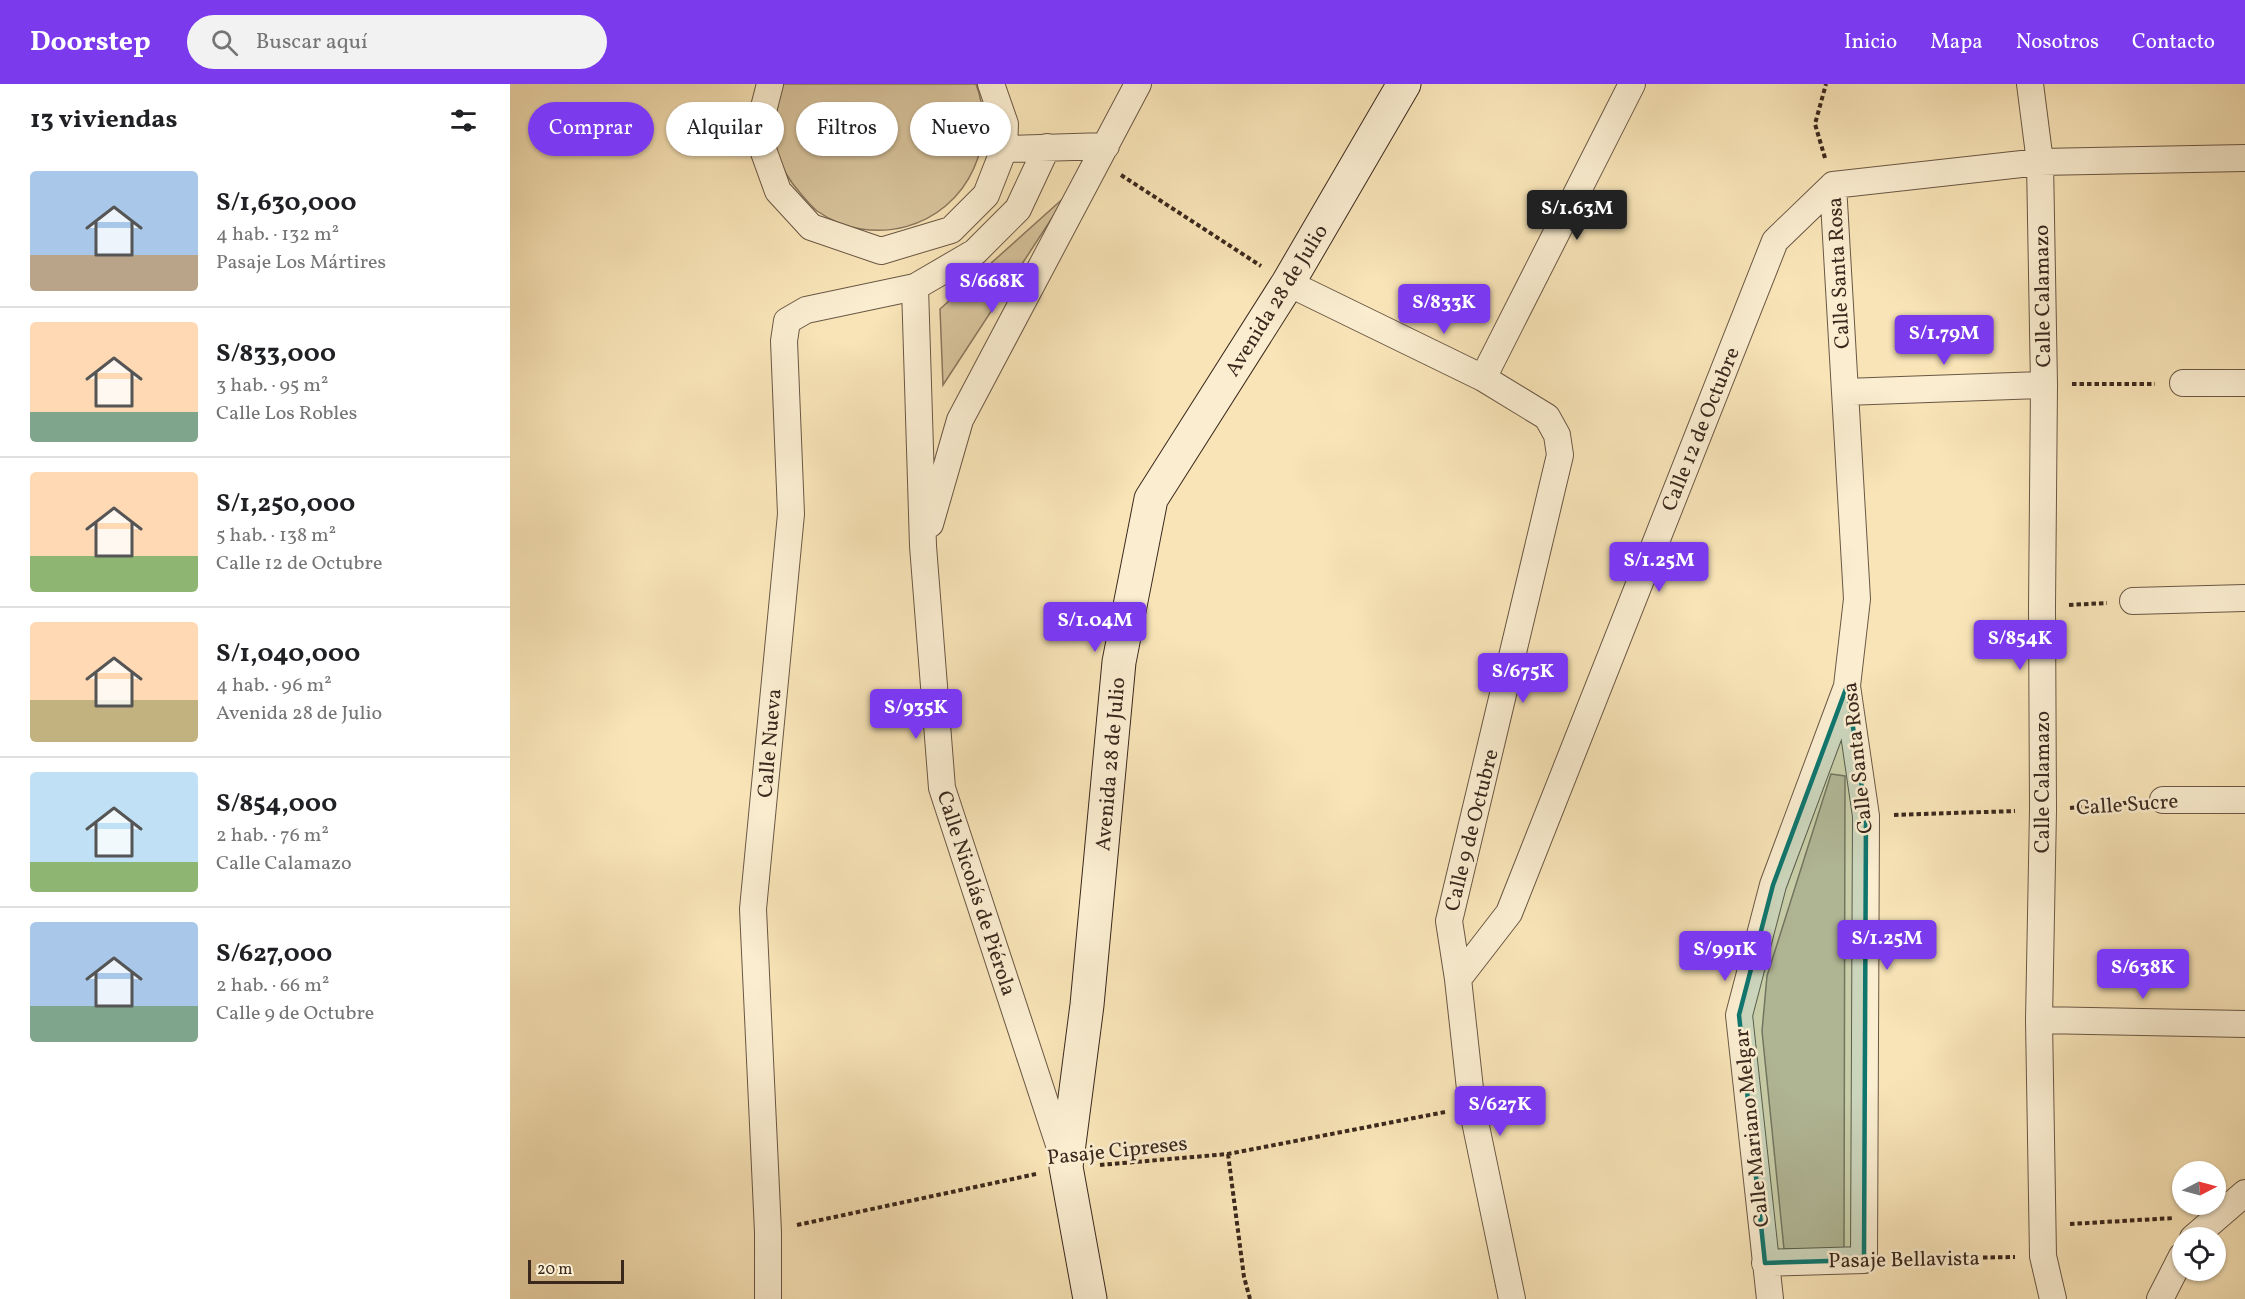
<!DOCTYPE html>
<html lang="es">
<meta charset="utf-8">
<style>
body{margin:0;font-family:Vollkorn,serif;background:#f2f2f2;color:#202124;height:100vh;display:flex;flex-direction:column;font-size:22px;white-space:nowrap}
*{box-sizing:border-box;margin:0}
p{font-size:20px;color:#757577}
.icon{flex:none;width:33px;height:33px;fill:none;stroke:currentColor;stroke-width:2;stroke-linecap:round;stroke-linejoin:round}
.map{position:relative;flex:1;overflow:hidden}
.panel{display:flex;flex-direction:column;background:#fff;width:510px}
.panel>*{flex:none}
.hud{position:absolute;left:18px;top:18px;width:570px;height:54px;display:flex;gap:12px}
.needle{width:39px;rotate:84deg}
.fabs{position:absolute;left:1662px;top:1077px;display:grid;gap:12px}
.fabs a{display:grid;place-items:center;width:54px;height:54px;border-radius:50%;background:#fff;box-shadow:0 2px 4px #0004;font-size:30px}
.scale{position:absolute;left:18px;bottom:15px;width:96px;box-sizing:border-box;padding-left:6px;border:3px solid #3b281d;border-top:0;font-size:16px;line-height:21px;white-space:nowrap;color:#3b281d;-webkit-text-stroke:4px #faedd0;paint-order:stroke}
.price{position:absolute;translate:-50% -51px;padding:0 14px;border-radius:6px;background:#7c3aed;color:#fff;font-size:20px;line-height:39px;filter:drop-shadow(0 2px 3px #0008)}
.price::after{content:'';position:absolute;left:50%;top:36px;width:18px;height:14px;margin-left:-9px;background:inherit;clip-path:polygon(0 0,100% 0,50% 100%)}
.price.on{background:#222;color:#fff}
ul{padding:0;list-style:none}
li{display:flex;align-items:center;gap:18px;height:150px;padding:0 30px}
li+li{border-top:2px solid #e0e0e0}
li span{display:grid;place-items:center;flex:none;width:168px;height:120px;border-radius:6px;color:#555}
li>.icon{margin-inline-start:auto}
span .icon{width:72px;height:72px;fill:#fffc;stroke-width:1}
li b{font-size:26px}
h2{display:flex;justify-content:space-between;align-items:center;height:72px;padding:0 30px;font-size:26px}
.pill{padding:0 21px;border-radius:27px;background:#fff;box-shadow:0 2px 4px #0004;font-size:21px;line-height:54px}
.pill.on{background:#7c3aed;color:#fff}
header{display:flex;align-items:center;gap:36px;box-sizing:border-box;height:84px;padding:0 30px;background:#7c3aed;color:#fff}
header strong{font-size:28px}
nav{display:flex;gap:33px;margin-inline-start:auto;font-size:21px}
.search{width:420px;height:54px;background:#f2f2f2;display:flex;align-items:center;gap:15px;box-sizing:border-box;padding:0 21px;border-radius:33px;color:#757577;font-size:22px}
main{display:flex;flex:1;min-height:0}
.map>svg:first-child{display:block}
</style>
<header>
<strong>Doorstep</strong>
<div class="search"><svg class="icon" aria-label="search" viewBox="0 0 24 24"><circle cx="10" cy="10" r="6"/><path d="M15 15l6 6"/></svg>Buscar aquí</div>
<nav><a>Inicio</a><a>Mapa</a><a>Nosotros</a><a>Contacto</a></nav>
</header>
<main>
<section class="panel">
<h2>13 viviendas<svg class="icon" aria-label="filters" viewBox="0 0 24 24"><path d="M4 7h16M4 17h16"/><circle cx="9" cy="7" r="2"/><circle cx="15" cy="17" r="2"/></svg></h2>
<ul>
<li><span style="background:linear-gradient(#a9c7e8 70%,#b9a48a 0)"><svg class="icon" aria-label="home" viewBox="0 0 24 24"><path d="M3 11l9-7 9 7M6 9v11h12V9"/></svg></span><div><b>S/1,630,000</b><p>4 hab. · 132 m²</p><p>Pasaje Los Mártires</p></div></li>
<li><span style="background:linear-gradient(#ffd9b3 75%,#7fa58c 0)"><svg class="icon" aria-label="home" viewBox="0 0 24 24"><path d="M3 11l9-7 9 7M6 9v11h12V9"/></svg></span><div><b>S/833,000</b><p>3 hab. · 95 m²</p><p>Calle Los Robles</p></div></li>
<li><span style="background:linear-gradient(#ffd9b3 70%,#8fb573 0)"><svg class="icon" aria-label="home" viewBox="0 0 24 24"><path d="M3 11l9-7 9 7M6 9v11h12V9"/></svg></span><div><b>S/1,250,000</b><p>5 hab. · 138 m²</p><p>Calle 12 de Octubre</p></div></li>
<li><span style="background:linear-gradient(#ffd9b3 65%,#c2b280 0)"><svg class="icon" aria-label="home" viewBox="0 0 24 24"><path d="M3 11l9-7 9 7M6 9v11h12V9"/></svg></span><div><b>S/1,040,000</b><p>4 hab. · 96 m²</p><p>Avenida 28 de Julio</p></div></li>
<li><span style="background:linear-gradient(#bfe0f5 75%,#8fb573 0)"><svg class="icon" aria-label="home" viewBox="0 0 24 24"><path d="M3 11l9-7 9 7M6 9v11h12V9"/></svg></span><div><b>S/854,000</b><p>2 hab. · 76 m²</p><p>Calle Calamazo</p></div></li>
<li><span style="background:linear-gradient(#a9c7e8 70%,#7fa58c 0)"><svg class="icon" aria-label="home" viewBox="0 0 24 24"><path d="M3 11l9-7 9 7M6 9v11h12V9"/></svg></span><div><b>S/627,000</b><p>2 hab. · 66 m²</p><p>Calle 9 de Octubre</p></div></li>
</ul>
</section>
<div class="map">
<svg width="1735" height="1215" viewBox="0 0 1735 1215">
<rect width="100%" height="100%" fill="#f8e4b7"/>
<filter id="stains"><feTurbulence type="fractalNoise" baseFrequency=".00333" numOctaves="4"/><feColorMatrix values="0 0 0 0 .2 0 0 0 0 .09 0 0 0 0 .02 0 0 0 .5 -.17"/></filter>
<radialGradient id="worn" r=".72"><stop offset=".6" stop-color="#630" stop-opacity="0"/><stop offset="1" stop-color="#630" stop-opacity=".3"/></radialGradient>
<path fill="#d8c49d" stroke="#8a765d" stroke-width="1.5" d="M273 0H466C476 27 476 57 464 84 437 145 362 165 307 127 301 122 296 116 291 110 281 99 271 83 267 67 262 44 267 22 273 0Z
M557 111 433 301 430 225Z
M1321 690 1335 692 1334 1165H1274L1252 947 1257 892Z"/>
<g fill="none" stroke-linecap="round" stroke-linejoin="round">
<defs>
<path id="street" d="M260 0 251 35V60L268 107 301 143 371 167 441 146 476 111 494 65 495 40 481 0
M1520 0 1530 78 1534 301 1532 523 1533 726 1529 936 1533 1172 1543 1215
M494 65 596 62
M1323 101 1530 78 1735 74
M778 199 973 294 1037 333 1047 351 1050 371 939 837 948 895 962 1023 1002 1215
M405 203 413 462 432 704 555 1079
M973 294 1122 0
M1673 299H1735
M1335 308 1534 301
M420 440 450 336 628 0
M1623 517 1735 514
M1653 716H1735
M948 895 999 829 1265 157 1323 101
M1529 936 1735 940
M1683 1154 1735 1109
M1255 1179 1354 1176 1356 732 1337 602 1347 515 1323 101
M258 1215V1148L243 825 281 430 274 257 277 237 296 226 405 203 465 168 508 125 537 63
M1260 1215 1229 931 1263 801 1336 605
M1650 1215 1672 1172"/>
<path id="secondary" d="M580 1215 556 1083 577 921 609 578 641 415 778 199 894 0"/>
</defs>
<use href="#street" stroke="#6a5744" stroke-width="28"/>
<use href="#secondary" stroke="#3b281d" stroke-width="35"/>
<path stroke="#3b281d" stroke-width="4" stroke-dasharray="4.5 3" stroke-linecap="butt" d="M1315 74 1305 40 1316 0
M611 91 751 182
M1562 300H1645
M1559 521 1597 519
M1560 724 1625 718
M1384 731 1505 727
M718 1070 734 1193 740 1215
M590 1081 718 1070 935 1028
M1560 1140 1664 1134
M287 1141 526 1090
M1383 1175 1505 1173"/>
<use href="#street" stroke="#faedd0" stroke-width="26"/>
<use href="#secondary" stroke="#faedd0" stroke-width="33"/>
</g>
<path fill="#0f766e" fill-opacity="0.2" stroke="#0f766e" stroke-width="4.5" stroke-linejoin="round" d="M1337 602 1356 732 1354 1176 1255 1179 1229 931 1263 801Z"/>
<g text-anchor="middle" stroke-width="5" stroke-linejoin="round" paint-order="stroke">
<g font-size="21" fill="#3b281d" stroke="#faedd0">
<text transform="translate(1328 189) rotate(-93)" y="7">Calle Santa Rosa</text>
<text transform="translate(1532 212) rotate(-91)" y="7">Calle Calamazo</text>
<text transform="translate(766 216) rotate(-58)" y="7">Avenida 28 de Julio</text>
<text transform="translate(1190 345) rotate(-68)" y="7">Calle 12 de Octubre</text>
<text transform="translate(259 659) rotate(-85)" y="7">Calle Nueva</text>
<text transform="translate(1347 674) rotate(-96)" y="7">Calle Santa Rosa</text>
<text transform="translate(600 680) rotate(-85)" y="7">Avenida 28 de Julio</text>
<text transform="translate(1532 698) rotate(-90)" y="7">Calle Calamazo</text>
<text transform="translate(1617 720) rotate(-4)" y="7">Calle Sucre</text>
<text transform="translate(961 746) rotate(-76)" y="7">Calle 9 de Octubre</text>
<text transform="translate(467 809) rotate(72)" y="7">Calle Nicolás de Piérola</text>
<text transform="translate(1241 1044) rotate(-96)" y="7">Calle Mariano Melgar</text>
<text transform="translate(607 1066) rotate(-6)" y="7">Pasaje Cipreses</text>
<text transform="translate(1394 1175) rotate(-1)" y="7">Pasaje Bellavista</text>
</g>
</g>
<rect width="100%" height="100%" filter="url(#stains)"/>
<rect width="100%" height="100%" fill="url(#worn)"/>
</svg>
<div class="fabs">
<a><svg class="needle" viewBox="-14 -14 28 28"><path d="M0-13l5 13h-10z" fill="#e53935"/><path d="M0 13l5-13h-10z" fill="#757577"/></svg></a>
<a><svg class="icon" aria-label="locate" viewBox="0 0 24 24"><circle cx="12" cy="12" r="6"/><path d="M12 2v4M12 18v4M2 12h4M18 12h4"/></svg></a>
</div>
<div class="scale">20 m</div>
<b class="price on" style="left:1067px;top:157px">S/1.63M</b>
<b class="price" style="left:482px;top:230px">S/668K</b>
<b class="price" style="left:934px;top:251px">S/833K</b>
<b class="price" style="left:1434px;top:282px">S/1.79M</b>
<b class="price" style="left:1149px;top:509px">S/1.25M</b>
<b class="price" style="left:585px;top:569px">S/1.04M</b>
<b class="price" style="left:1510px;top:587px">S/854K</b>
<b class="price" style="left:1013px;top:620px">S/675K</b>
<b class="price" style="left:406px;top:656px">S/935K</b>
<b class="price" style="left:1377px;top:887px">S/1.25M</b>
<b class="price" style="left:1215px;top:898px">S/991K</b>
<b class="price" style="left:1633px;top:916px">S/638K</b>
<b class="price" style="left:990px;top:1053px">S/627K</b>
<div class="hud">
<a class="pill on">Comprar</a>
<a class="pill">Alquilar</a>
<a class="pill">Filtros</a>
<a class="pill">Nuevo</a>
</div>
</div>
</main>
